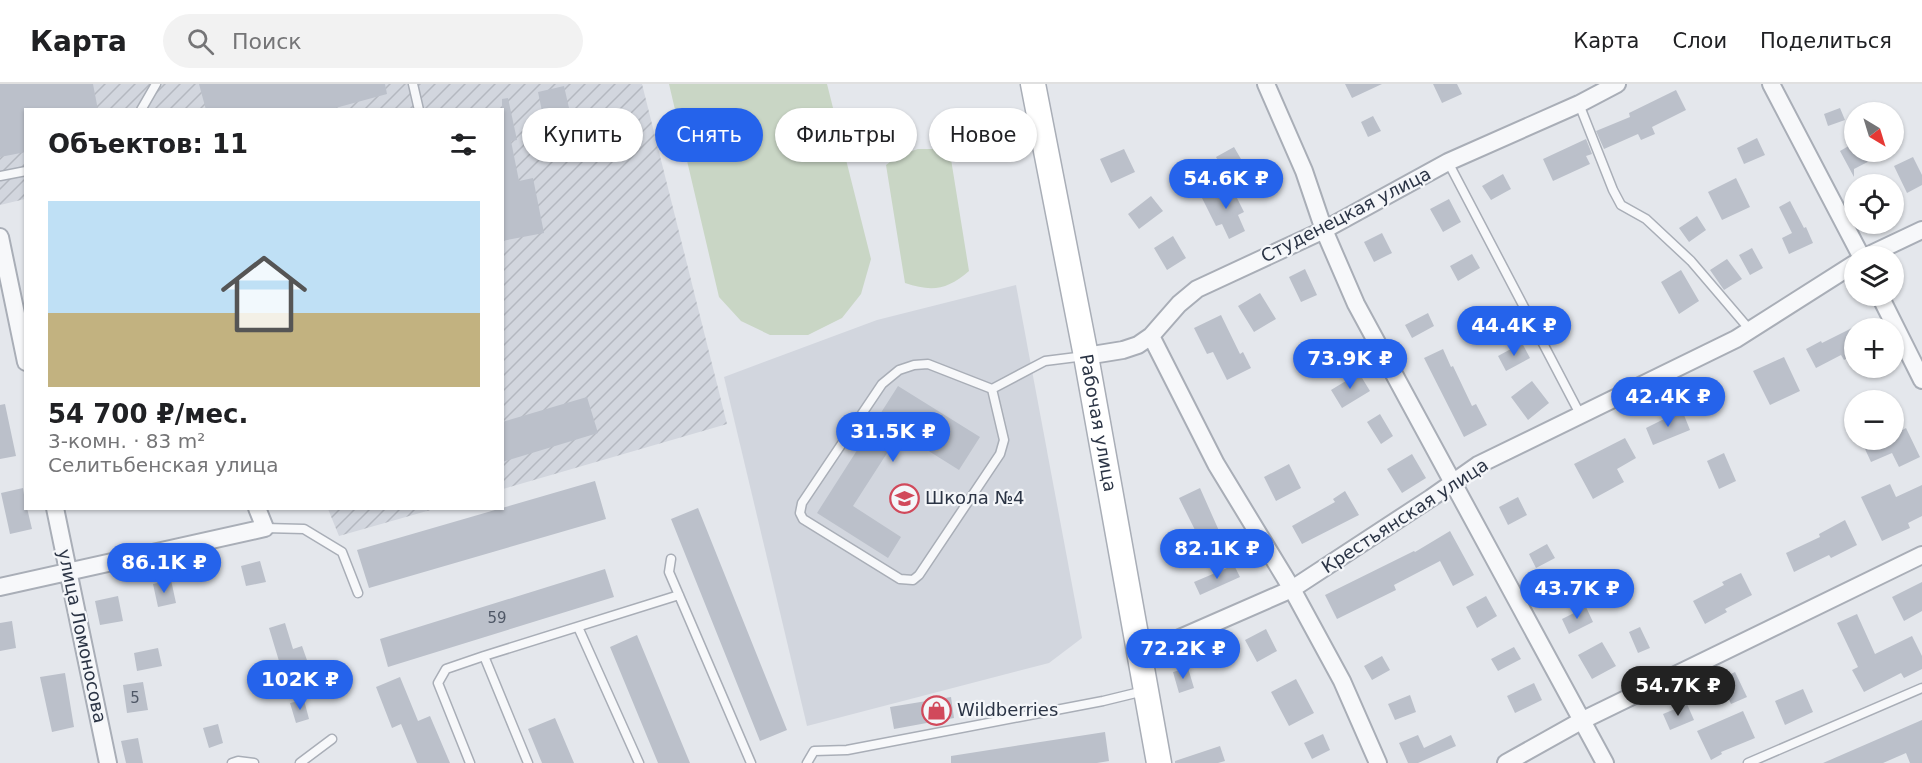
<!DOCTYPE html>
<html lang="ru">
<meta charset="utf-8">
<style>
body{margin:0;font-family:"DejaVu Sans",sans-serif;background:#f2f2f2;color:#202124;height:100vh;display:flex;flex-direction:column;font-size:22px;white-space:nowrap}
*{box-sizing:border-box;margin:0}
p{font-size:20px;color:#757577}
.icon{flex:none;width:33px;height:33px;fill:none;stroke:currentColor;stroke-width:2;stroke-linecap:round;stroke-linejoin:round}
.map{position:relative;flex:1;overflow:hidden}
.side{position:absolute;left:24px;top:24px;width:480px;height:402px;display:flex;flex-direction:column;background:#fff;border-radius:0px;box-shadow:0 2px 4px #0004}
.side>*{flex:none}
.hud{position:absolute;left:522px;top:24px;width:570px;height:54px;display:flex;gap:12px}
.needle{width:39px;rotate:142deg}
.controls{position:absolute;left:1844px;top:18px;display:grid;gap:12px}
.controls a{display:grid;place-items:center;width:60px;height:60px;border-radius:50%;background:#fff;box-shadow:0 2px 4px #0004;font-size:30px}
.price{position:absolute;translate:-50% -51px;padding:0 14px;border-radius:21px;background:#2563eb;color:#fff;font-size:20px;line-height:39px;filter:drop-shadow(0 2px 3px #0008)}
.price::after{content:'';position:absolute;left:50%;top:36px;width:18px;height:14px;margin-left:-9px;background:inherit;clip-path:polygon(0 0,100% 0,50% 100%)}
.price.current{background:#222;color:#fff}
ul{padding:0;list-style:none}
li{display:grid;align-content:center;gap:12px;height:318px;padding:0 24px}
li span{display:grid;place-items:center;height:186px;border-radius:0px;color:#555}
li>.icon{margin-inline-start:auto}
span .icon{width:108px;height:108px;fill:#fffc;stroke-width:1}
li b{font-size:26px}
h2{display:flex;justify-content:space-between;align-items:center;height:72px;padding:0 24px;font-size:26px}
.pill{padding:0 21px;border-radius:27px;background:#fff;box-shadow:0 2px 4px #0004;font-size:21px;line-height:54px}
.pill.current{background:#2563eb;color:#fff}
header{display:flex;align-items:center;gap:36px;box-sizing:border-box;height:84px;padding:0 30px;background:#fff;border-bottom:2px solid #e0e0e0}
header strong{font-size:28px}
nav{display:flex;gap:33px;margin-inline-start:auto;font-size:21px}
.search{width:420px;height:54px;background:#f2f2f2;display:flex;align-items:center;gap:15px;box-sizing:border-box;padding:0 21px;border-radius:33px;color:#757577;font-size:22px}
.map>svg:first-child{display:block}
</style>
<header>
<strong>Карта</strong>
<div class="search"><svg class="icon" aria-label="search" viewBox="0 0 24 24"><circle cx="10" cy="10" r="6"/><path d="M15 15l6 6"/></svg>Поиск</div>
<nav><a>Карта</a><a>Слои</a><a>Поделиться</a></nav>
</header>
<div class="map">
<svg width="1922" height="679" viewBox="0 0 1922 679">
<defs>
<pattern id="industrial-furrows" width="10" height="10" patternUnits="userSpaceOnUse" patternTransform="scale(1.5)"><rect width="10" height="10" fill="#d2d6de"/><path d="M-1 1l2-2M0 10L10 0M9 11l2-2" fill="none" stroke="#b4b8c0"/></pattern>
</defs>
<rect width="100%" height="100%" fill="#e4e7ec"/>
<path fill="#d2d6de" d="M1016 201 1082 554 1049 579 807 642 724 293 877 236Z"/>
<path fill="url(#industrial-furrows)" d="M0 0H642L727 340 503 405 502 26H26L25 115 0 121Z
M328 425H434L339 452Z"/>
<path fill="#c9d6c5" d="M669 0H827L871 175 861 210 842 234 808 251H770L741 237 719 213Z
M918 65H936L950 69 969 187C947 206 932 208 905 199L886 81 899 71Z"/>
<path fill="#bbc0ca" d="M0 0H93L98 26H26V68L0 73Z
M199 0H385L387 10 328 26H206Z
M1345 0H1382L1352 14Z
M1433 0H1457L1462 10 1442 19Z
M564 2 576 55 549 61 538 8Z
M1676 6 1686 26 1652 43 1655 50 1641 56 1638 50 1604 65 1596 47 1630 33 1629 29Z
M508 14 517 56 511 57 519 97 533 94 544 149 502 157V15Z
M1840 24 1845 36 1828 42 1824 30Z
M1373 32 1381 47 1368 53 1361 38Z
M1757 54 1765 71 1744 80 1737 64Z
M1586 55 1592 70 1586 72 1590 80 1553 97 1543 75Z
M1854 59V68H1887L1854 85V93L1840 67Z
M1234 63 1245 82 1227 92 1216 73Z
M1124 65 1135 88 1111 99 1100 75Z
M1913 73 1922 91V101L1907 109 1894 82Z
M1503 90 1511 105 1491 116 1482 102Z
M1736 94 1750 123 1722 136 1708 108Z
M1230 100 1244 128 1238 131 1245 147 1229 155 1222 140 1216 142 1202 114Z
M1151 112 1163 127 1139 145 1128 130Z
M1449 115 1461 138 1443 148 1430 125Z
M1790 117 1804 144 1806 143 1813 159 1789 170 1782 154 1792 149 1779 123Z
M1697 132 1706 146 1689 158 1679 144Z
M1382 149 1392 169 1374 178 1364 158Z
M1173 152 1186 174 1167 186 1154 164Z
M1752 164 1763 184 1750 191 1739 171Z
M1472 170 1480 184 1458 197 1450 182Z
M1727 175 1742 195 1724 206 1710 186Z
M1305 185 1317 211 1301 218 1289 193Z
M1681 186 1699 217 1679 230 1661 198Z
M1260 209 1276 235 1254 248 1238 222Z
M1428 229 1434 242 1412 254 1405 241Z
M1221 231 1240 270 1243 268 1251 284 1227 296 1213 268 1207 270 1194 244Z
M1854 243V271L1844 276 1841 271 1816 284 1806 265 1821 257 1822 259Z
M1341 255 1351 268 1334 282 1323 268Z
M1522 259 1530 274 1506 287 1498 272Z
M1443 265 1451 283 1453 282 1472 322 1476 320 1487 341 1464 353 1424 274Z
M1784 273 1800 307 1770 321 1753 287Z
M1359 289 1370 307 1342 324 1331 306Z
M1532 297 1549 319 1528 336 1511 313Z
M898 302 980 353 959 386 900 349 853 422 901 453 888 474 817 429Z
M587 313 598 349 502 378V338Z
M5 320 16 372 0 375V321Z
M1682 326 1690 346 1653 361 1646 344Z
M1380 330 1393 352 1381 360 1367 338Z
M1906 344 1920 373 1899 383 1892 369 1871 378 1865 365 1886 356H1893V351Z
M1625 354 1636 374 1617 385 1624 398 1593 415 1574 380Z
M1724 369 1736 397 1719 405 1707 377Z
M1412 370 1426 394 1402 409 1387 385Z
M1289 380 1301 404 1276 417 1264 393Z
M595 397 606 435 369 504 357 466Z
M1890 400 1896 413 1922 401V432L1908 439 1910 444 1882 457 1861 413Z
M23 404 26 424H27L32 445 10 450 1 409Z
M1200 404 1220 449 1201 458 1179 414Z
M1345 407 1359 431 1302 460 1292 442 1335 418 1333 415Z
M1518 413 1527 431 1508 441 1499 423Z
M698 424 787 646 760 657 671 435Z
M1845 436 1857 461 1831 474 1829 471 1794 488 1786 469 1820 453 1819 450Z
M1450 447 1474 491 1453 502 1440 477 1394 501 1396 506 1337 535 1325 511 1414 467 1415 468Z
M1547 460 1555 474 1536 484 1529 470Z
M260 477 266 498 246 502 241 482Z
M1234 481 1240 493 1200 511 1194 498Z
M605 485 614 513 388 583 380 555Z
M1741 489 1752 511 1725 525 1727 528 1705 540 1693 517 1724 501 1722 498Z
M171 496 176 519 158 523 153 500Z
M1922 498V527L1904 537 1892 513Z
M118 512 123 537 100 541 95 517Z
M1486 512 1497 532 1477 544 1466 523Z
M1586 523 1593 538 1569 550 1562 535Z
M1857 530 1875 570 1912 552 1922 572V585L1904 594 1901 589 1864 608 1852 586 1858 583 1837 539Z
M12 537 16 564 0 567V539Z
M285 539 293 565 302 562 308 579 282 587 269 544Z
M1640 543 1650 564 1638 569 1629 548Z
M1266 545 1277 567 1257 578 1245 556Z
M637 551 690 679H658L610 563Z
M1602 558 1616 582 1592 595 1578 571Z
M1514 563 1521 575 1498 587 1491 575Z
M158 564 162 582 137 587 134 569Z
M1382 572 1390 586 1372 596 1364 582Z
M1188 584 1194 604 1179 609 1173 588Z
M1735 588 1747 613 1731 620 1720 595Z
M65 589 74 643 52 648 40 593Z
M400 593 418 637 430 632 450 679H417L401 640 392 644 376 603Z
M1296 595 1314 629 1289 642 1271 608Z
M143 598 148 626 127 629 123 601Z
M1534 599 1542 616 1515 629 1507 612Z
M1803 605 1813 628 1785 641 1775 617Z
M1410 611 1416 628 1395 636 1388 620Z
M951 613 954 634 894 645 890 623Z
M304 616 309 635 296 639 290 619Z
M1687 620 1694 636 1670 646 1663 630Z
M1743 627 1755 654 1721 668 1722 670 1711 676 1697 647Z
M555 634 574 679H542L528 645Z
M1922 636V679H1910L1906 669 1883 679H1823Z
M218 640 223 659 209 664 203 644Z
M1105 648 1109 677 1097 679H951V672Z
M1323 650 1330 666 1312 675 1304 659Z
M1418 651 1424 664 1451 651 1456 662 1418 679H1408L1399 659Z
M138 654 143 679H126L121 657Z
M1220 662 1225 677 1218 679H1175V677Z"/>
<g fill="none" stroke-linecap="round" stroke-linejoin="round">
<defs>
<path id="lane" d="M413 0 419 26
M1579 20 1613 106 1621 121 1646 135 1691 177 1750 246
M141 26 156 0
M1448 78 1581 332
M0 92 26 87
M992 305 1004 356 1000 370 919 491 913 496 900 495 803 435 800 429 802 419 882 300 899 286 914 281 928 280 992 305 1045 277 1085 272
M265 444 304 445 342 468 358 509
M671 475 669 488 751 679
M578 543 639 679
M232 679 238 677 254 679
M300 679 332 655
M470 679 438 599 446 585 484 572
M528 679 484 572 679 511
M807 679 814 667 847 666 1103 617 1144 607
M1748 679 1922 604"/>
<path id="street" d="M1266 0 1304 87 1324 146 1356 220 1605 679
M1771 0 1861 172
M0 153 26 278
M1867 172 1922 146
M1880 212 1922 296
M1151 252 1216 380 1292 505 1342 597 1378 679
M1086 272 1123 266 1138 261 1151 252 1179 220 1197 205 1324 146 1448 78 1579 20 1617 0
M55 424 108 679
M0 503 265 444 257 424
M1141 571 1292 505 1431 414 1478 381 1736 255 1854 180
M1506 679 1581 637 1922 471"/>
<g id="secondary">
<path id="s1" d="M1033 0 1086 272 1159 679"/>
</g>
</defs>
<use href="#lane" stroke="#a9aeb7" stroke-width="11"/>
<use href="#street" stroke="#a9aeb7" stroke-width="20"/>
<use href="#secondary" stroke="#a9aeb7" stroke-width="27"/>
<use href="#lane" stroke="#f7f8fa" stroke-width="8"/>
<use href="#street" stroke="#f7f8fa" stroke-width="16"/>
<use href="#secondary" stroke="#fff" stroke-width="24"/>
</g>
<defs>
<symbol id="school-ring" viewBox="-11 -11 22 22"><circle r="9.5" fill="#f4f6f9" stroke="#d1495b" stroke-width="1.5"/><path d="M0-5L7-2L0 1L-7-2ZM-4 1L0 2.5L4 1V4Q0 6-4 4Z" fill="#d1495b"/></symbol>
<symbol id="shop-ring" viewBox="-11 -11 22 22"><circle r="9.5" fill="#f4f6f9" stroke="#d1495b" stroke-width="1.5"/><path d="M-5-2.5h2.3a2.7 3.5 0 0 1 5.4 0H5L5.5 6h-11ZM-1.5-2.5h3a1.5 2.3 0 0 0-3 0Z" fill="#d1495b"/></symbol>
</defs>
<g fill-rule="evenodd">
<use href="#school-ring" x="888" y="398" width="33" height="33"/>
<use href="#shop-ring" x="920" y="610" width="33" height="33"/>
</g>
<g text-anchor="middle" stroke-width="4.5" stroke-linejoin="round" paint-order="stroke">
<g font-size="15" fill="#4f5766">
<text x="497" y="539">59</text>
<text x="135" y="619">5</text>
</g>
<g font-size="18" fill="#2b3445" stroke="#f4f6f9">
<text transform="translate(1346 131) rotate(-27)" y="6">Студенецкая улица</text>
<text dy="6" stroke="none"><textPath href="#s1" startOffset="345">Рабочая улица</textPath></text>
<text transform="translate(1405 432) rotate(-33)" y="6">Крестьянская улица</text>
<text transform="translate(82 552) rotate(78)" y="6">улица Ломоносова</text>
</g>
<g font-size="18" fill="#2b3445" stroke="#f4f6f9" text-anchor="start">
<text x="925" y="420">Школа №4</text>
<text x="957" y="632">Wildberries</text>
</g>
</g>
</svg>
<div class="controls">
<a><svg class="needle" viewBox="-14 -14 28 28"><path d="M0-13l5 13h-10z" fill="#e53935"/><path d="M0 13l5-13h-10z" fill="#757577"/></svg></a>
<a><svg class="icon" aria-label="locate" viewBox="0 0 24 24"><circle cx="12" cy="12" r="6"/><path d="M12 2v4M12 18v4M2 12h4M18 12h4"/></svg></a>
<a><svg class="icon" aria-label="layers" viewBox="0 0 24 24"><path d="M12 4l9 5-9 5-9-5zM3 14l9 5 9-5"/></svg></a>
<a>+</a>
<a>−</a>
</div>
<b class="price" style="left:1226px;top:126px">54.6K ₽</b>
<b class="price" style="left:1514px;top:273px">44.4K ₽</b>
<b class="price" style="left:1350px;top:306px">73.9K ₽</b>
<b class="price" style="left:1668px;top:344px">42.4K ₽</b>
<b class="price" style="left:893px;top:379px">31.5K ₽</b>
<b class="price" style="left:1217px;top:496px">82.1K ₽</b>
<b class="price" style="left:164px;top:510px">86.1K ₽</b>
<b class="price" style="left:1577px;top:536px">43.7K ₽</b>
<b class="price" style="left:1183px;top:596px">72.2K ₽</b>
<b class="price" style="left:300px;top:627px">102K ₽</b>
<b class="price current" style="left:1678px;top:633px">54.7K ₽</b>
<div class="hud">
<a class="pill">Купить</a>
<a class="pill current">Снять</a>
<a class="pill">Фильтры</a>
<a class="pill">Новое</a>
</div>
<section class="side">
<h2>Объектов: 11<svg class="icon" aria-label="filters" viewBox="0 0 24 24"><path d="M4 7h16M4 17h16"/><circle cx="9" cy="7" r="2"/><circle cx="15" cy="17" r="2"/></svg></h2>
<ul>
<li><span style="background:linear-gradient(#bfe0f5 60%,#c2b280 0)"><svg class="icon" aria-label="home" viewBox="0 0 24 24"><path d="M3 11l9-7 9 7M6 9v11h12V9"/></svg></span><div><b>54 700 ₽/мес.</b><p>3-комн. · 83 m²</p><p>Селитьбенская улица</p></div></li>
</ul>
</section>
</div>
